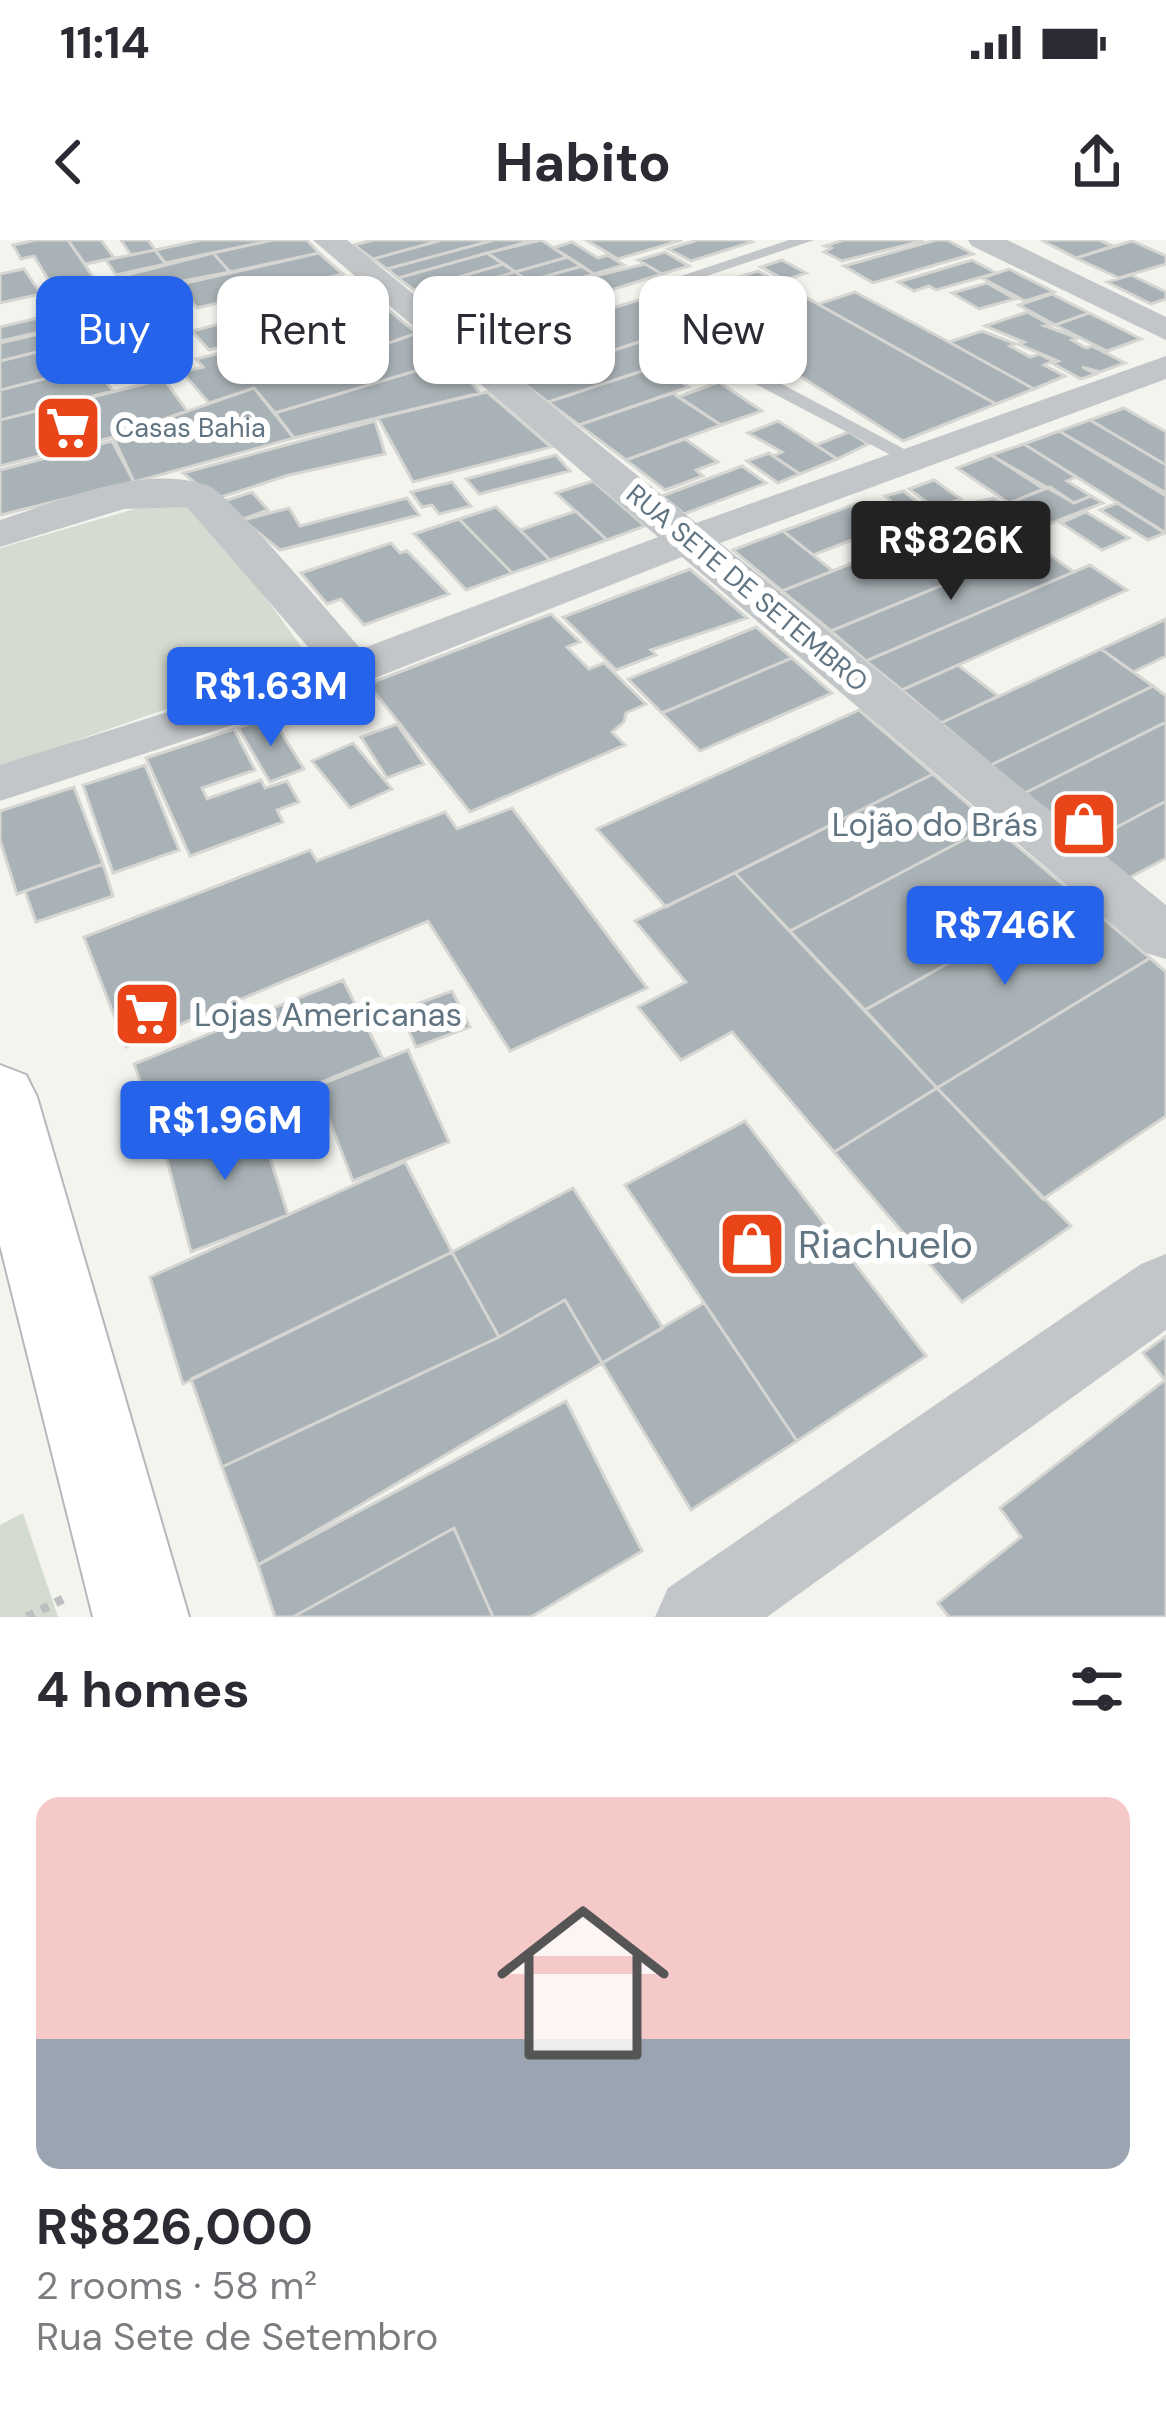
<!DOCTYPE html>
<meta charset="utf-8">
<style>
body{margin:0;font-family:"DM Sans",sans-serif;background:#f2f2f3;color:#2b2b33;height:100vh;display:flex;flex-direction:column;font-size:45px;white-space:nowrap}
*{box-sizing:border-box;margin:0}
p{font-size:39px;color:#7c7c81}
.icon{flex:none;width:66px;height:66px;fill:none;stroke:currentColor;stroke-width:2;stroke-linecap:round;stroke-linejoin:round}
.map{position:relative;height:1377px;overflow:hidden}
.side{display:flex;flex-direction:column;background:#fff;flex:1}
.side>*{flex:none}
.banner{position:absolute;left:36px;top:36px;width:1095px;height:108px;display:flex;gap:24px}
.price{position:absolute;translate:-50% -102px;padding:0 27px;border-radius:12px;background:#2563eb;color:#fff;font-size:39px;line-height:78px;filter:drop-shadow(0 3px 6px #0008)}
.price::after{content:'';position:absolute;left:50%;top:72px;width:36px;height:27px;margin-left:-18px;background:inherit;clip-path:polygon(0 0,100% 0,50% 100%)}
.price.current{background:#222;color:#fff}
ul{padding:0;list-style:none}
li{display:grid;align-content:center;gap:24px;height:636px;padding:0 36px}
li+li{border-top:3px solid #e1e1e2}
li span{display:grid;place-items:center;height:372px;border-radius:24px;color:#555}
li>.icon{margin-inline-start:auto}
span .icon{width:216px;height:216px;fill:#fffc;stroke-width:1}
li b{font-size:51px}
h2{display:flex;justify-content:space-between;align-items:center;height:144px;padding:0 36px;font-size:51px}
.chip{padding:0 42px;border-radius:24px;background:#fff;box-shadow:0 3px 9px #0004;font-size:42px;line-height:108px}
.chip.current{background:#2563eb;color:#fff}
.status{display:flex;justify-content:space-between;align-items:center;height:84px;padding:0 60px;background:#fff;direction:ltr}
.status svg{height:33px;fill:currentColor}
header{display:flex;justify-content:space-between;align-items:center;height:156px;padding:0 36px;background:#fff;font-size:54px;font-weight:700}
.map>svg:first-child{display:block}
</style>
<div class="status"><b>11:14</b><svg viewBox="0 0 49 12"><path d="M0 12V9h3v3zM5 12V6h3v6zM10 12V3h3v9zM15 12V0h3v12zM26 1h20v11H26zM47 4h2v5h-2z"/></svg></div>
<header><svg class="icon" aria-label="back" viewBox="0 0 24 24"><path d="M15 5l-7 7 7 7"/></svg>Habito<svg class="icon" aria-label="share" viewBox="0 0 24 24"><path d="M12 15V3M7 8l5-5 5 5M5 13v7h14v-7"/></svg></header>
<div class="map">
<svg width="1166" height="1377" viewBox="0 0 1166 1377">
<rect width="100%" height="100%" fill="#f4f4ef"/>
<path fill="#d4dbd0" d="M190 253 310 419 0 527V308Z
M23 1273 58 1377H0V1285Z"/>
<path fill="#a9b2b6" stroke="#d5d5d2" stroke-width="3" d="M36 0H68L127 87 83 97 34 16 21 19 13 5Z
M68 0H101L114 18 85 24Z
M121 0H148L155 10 131 15Z
M201 0H273L165 23 155 10Z
M273 0H307L319 13 230 32 213 13Z
M373 0H442L373 19 354 5Z
M442 0H494L387 29 373 19Z
M494 0H534L398 38 387 29Z
M541 0 568 17 515 32 487 13Z
M586 0H682L618 19Z
M698 0H748L752 2 691 21 668 9Z
M844 0H921L922 1 842 21 824 12 831 8 825 6Z
M936 0H947L973 14 873 43 844 26Z
M1041 0H1099L1113 6 1076 18Z
M1132 1 1166 16V24L1119 38 1076 18Z
M572 2 598 18 607 15 624 25 594 34 553 8Z
M155 10 166 24 116 35 106 20Z
M665 12 689 26 662 34 638 20Z
M213 13 230 32 125 52 115 38Z
M319 13 343 34 197 68 177 45Z
M487 13 504 24 414 50 398 38Z
M568 17 582 26 529 41 515 32Z
M782 20 806 33 785 40 761 27Z
M972 20 996 33 936 50 929 46 914 51 898 42Z
M504 24 515 32 425 58 414 50Z
M645 24 662 34 608 51 601 46 581 52 566 43Z
M582 26 594 34 533 52 520 44Z
M24 29 41 54 0 63V34Z
M1009 29 1054 52 1025 61 982 38Z
M758 31 818 64 996 164 903 201 674 57Z
M515 32 529 41 438 68 425 58Z
M1131 35 1166 52V59L1151 64 1107 42Z
M176 43 187 56 143 66 133 53Z
M566 43 581 52 548 62 533 52Z
M987 43 1015 59 979 69 952 53Z
M520 44 530 50 447 74 438 68Z
M361 47 381 64 209 110 192 91Z
M581 52 607 70 478 109 454 91Z
M665 52 709 79 520 141 478 109Z
M855 52 949 102 1034 149 996 164 818 64Z
M1052 54 1089 73 1055 85 1019 65Z
M381 64 417 93 283 141 243 107 242 101Z
M1027 72 1051 85 1045 86 1078 98 1072 100 1086 108 1092 106 1125 123 1100 132 1082 127 1096 134 1081 139 1052 123 1058 121 1018 104 1024 102 985 86Z
M1089 73 1141 99 1107 111 1055 85Z
M50 75 58 88 0 101V87Z
M60 89 70 104 0 121V103Z
M982 91 1016 104 1010 106 1030 117 1039 114 1053 121 1044 125 1065 136 1034 149 949 102Z
M417 93 452 120 275 173 254 148 209 163 182 132 203 127 196 119 243 107 283 141Z
M642 101 673 121 548 162 520 141Z
M78 102 95 126 0 150V121Z
M452 120 480 153 294 198 275 173Z
M95 126 113 151 0 180V150Z
M657 126 689 147 579 185 548 162Z
M164 139 187 171 113 197 0 226V180Z
M719 142 762 171 721 185 678 157Z
M254 148 294 198 134 242 113 197Z
M487 152 551 207 413 242 378 178Z
M673 153 721 185 626 220 579 185Z
M1124 168 1166 192V225L1090 180Z
M1090 180 1166 225V253L1059 191Z
M375 181 385 214 289 235 215 259 183 233Z
M778 181 816 205 837 219 800 234 773 216 782 212 748 193Z
M1059 191 1166 256V293L1024 204Z
M849 192 868 204 837 219 816 205Z
M685 199 718 222 696 230 703 236 665 250 626 220Z
M112 201 134 242 0 275V230Z
M1024 204 1076 237 1067 241 1091 256 1074 263 991 215Z
M769 213 773 216 800 234 778 243 747 221Z
M556 215 570 231 479 254 466 239Z
M991 215 1044 249 1009 263 957 228Z
M742 226 766 243 684 274 662 256Z
M934 240 961 259 935 268 909 249Z
M593 241 645 286 607 300 556 253Z
M452 242 471 266 439 274 432 265 422 267 411 252Z
M1050 247 1074 263 1091 256 1103 263 1044 286 1009 263Z
M904 251 944 285 925 291 885 256Z
M252 252 268 270 237 281 221 262Z
M407 258 419 275 280 310 243 280 289 268 300 286Z
M994 258 1027 283 1001 294 987 282 962 288 942 269Z
M858 263 905 297 876 308 860 297 813 315 783 291Z
M1117 263 1165 293 1148 300 1100 270Z
M496 267 520 290 550 320 512 333 459 279Z
M900 269 925 291 932 294 915 299 885 273Z
M576 271 607 300 550 320 520 290Z
M1086 272 1129 298 1102 310 1061 283Z
M459 279 512 333 466 350 414 294Z
M1022 288 1045 303 831 391 782 351 888 309 916 330Z
M783 291 833 331 782 351 733 310Z
M391 303 400 313 407 311 449 354 364 385 341 359 327 364 301 333Z
M1037 306 1074 332 866 421 831 391Z
M1090 325 1127 350 902 450 866 421Z
M690 329 747 378 651 410 656 415 616 430 563 377Z
M551 374 580 402 567 407 589 429 604 423 646 464 626 473 624 482 612 492 625 505 470 572 368 444Z
M1166 379V416L1133 432 1101 409Z
M756 387 792 418 662 473 628 439Z
M1101 409 1153 446 991 525 941 483Z
M792 418 832 453 700 511 662 473Z
M958 425 998 456 941 483 902 450Z
M1153 446 1166 456V482L1025 553 991 525Z
M859 470 933 534 666 667 597 589Z
M271 476 304 529 270 542 238 488Z
M1166 482V561L1085 604 1025 553Z
M397 484 424 524 387 538 361 497Z
M234 489 255 530 202 548 207 559 261 540 265 548 287 541 299 562 277 570 283 582 190 616 146 518Z
M353 503 392 549 350 568 312 521Z
M145 525 179 610 113 633 83 545Z
M933 534 992 585 790 691 735 633Z
M74 547 103 624 17 654 0 600V571Z
M1166 561V618L1127 639 1085 604Z
M512 568 647 748 510 811 428 681 126 807 84 697 310 610 317 621 445 572 457 589Z
M992 585 1073 653 865 770 790 691Z
M103 624 113 656 36 682 25 651Z
M735 633 937 848 834 912 732 792 681 820 638 767 686 742 635 681Z
M1073 653 1150 718 937 848 865 770Z
M1150 718 1166 732V876L1043 959 937 848Z
M343 740 382 817 164 908 134 824Z
M452 751 470 787 416 807 400 770Z
M408 810 449 902 353 941 316 846Z
M937 848 1071 986 962 1062 834 912Z
M257 876 288 975 191 1012 164 908Z
M745 881 926 1116 797 1201 625 945Z
M405 922 452 1012 183 1144 150 1037Z
M573 948 663 1088 602 1123 565 1060 499 1097 452 1012Z
M452 1012 499 1097 222 1227 191 1139Z
M565 1060 602 1123 258 1325 222 1227 499 1097Z
M704 1063 797 1201 691 1270 602 1123Z
M1166 1096V1377H949L938 1363 1021 1297 1000 1268 1165 1140 1143 1113Z
M566 1161 642 1311 531 1377H493L454 1288 293 1377H275L258 1325Z
M454 1288 493 1377H293Z"/>
<g fill="none" stroke-linecap="round" stroke-linejoin="round">
<defs>
<path id="primary" d="M0 825 26 835 37 857 189 1377H93L0 1005Z"/>
</defs>
<use href="#primary" stroke="#b3b8bb" stroke-width="4"/>
<path stroke="#bcbec0" stroke-width="9" stroke-dasharray="8 8" stroke-linecap="butt" d="M27 1377 63 1359"/>
<path fill="#c3c6c9" fill-rule="evenodd" d="M789 0H814L677 46 663 42Z
M685 99H697L923 219 906 223 685 107Z"/>
<path fill="#c3c6c9" fill-rule="evenodd" d="M313 0H347L696 283 1166 116V139L720 303 1166 665V719L1146 713 682 317 370 440 0 561V525L322 423 187 267 124 269 0 307V280C61 261 144 222 209 246 229 254 338 383 361 409L658 297Z
M968 0H1007L1166 77V100L972 6Z
M1166 1014V1090L767 1377H655L668 1348 1141 1024Z"/>
<use href="#primary" fill="#fff" fill-rule="evenodd"/>
</g>
<defs>
<symbol id="supermarket-square" viewBox="-11 -11 22 22"><rect x="-9" y="-9" width="18" height="18" rx="4" fill="#ea4518" stroke="#fff"/><path d="M-6-5.5h2.5l.6 2H6L4.5 2H-2.5L-4.4-4H-6ZM-1.5 3.2a1.3 1.3 0 1 0 .1 0ZM3 3.2a1.3 1.3 0 1 0 .1 0Z" fill="#fff"/></symbol>
<symbol id="shop-square" viewBox="-11 -11 22 22"><rect x="-9" y="-9" width="18" height="18" rx="4" fill="#ea4518" stroke="#fff"/><path d="M-5-2.5h2.3a2.7 3.5 0 0 1 5.4 0H5L5.5 6h-11ZM-1.5-2.5h3a1.5 2.3 0 0 0-3 0Z" fill="#fff"/></symbol>
</defs>
<g fill-rule="evenodd">
<use href="#supermarket-square" x="30" y="150" width="76" height="76"/>
<use href="#shop-square" x="1046" y="546" width="76" height="76"/>
<use href="#supermarket-square" x="109" y="736" width="76" height="76"/>
<use href="#shop-square" x="714" y="966" width="76" height="76"/>
</g>
<g text-anchor="middle" stroke-width="12" stroke-linejoin="round" paint-order="stroke">
<g font-size="27" fill="#617482" stroke="#fff" text-anchor="start">
<text x="115" y="197">Casas Bahia</text>
</g>
<g font-size="27" fill="#617482" stroke="#fff">
<text transform="translate(747 348) rotate(40)" y="9">RUA SETE DE SETEMBRO</text>
</g>
<g font-size="33" fill="#617482" stroke="#fff" text-anchor="end">
<text x="1038" y="596">Lojão do Brás</text>
<text x="194" y="786" text-anchor="start">Lojas Americanas</text>
</g>
<g font-size="39" fill="#617482" stroke="#fff" text-anchor="start">
<text x="798" y="1018">Riachuelo</text>
</g>
</g>
</svg>
<b class="price current" style="left:951px;top:363px">R$826K</b>
<b class="price" style="left:271px;top:509px">R$1.63M</b>
<b class="price" style="left:1005px;top:748px">R$746K</b>
<b class="price" style="left:225px;top:943px">R$1.96M</b>
<div class="banner">
<a class="chip current">Buy</a>
<a class="chip">Rent</a>
<a class="chip">Filters</a>
<a class="chip">New</a>
</div>
</div>
<section class="side">
<h2>4 homes<svg class="icon" aria-label="filters" viewBox="0 0 24 24"><path d="M4 7h16M4 17h16"/><circle cx="9" cy="7" r="2"/><circle cx="15" cy="17" r="2"/></svg></h2>
<ul>
<li><span style="background:linear-gradient(#f6c9c9 65%,#9aa5b1 0)"><svg class="icon" aria-label="home" viewBox="0 0 24 24"><path d="M3 11l9-7 9 7M6 9v11h12V9"/></svg></span><div><b>R$826,000</b><p>2 rooms · 58 m²</p><p>Rua Sete de Setembro</p></div></li>
</ul>
</section>
